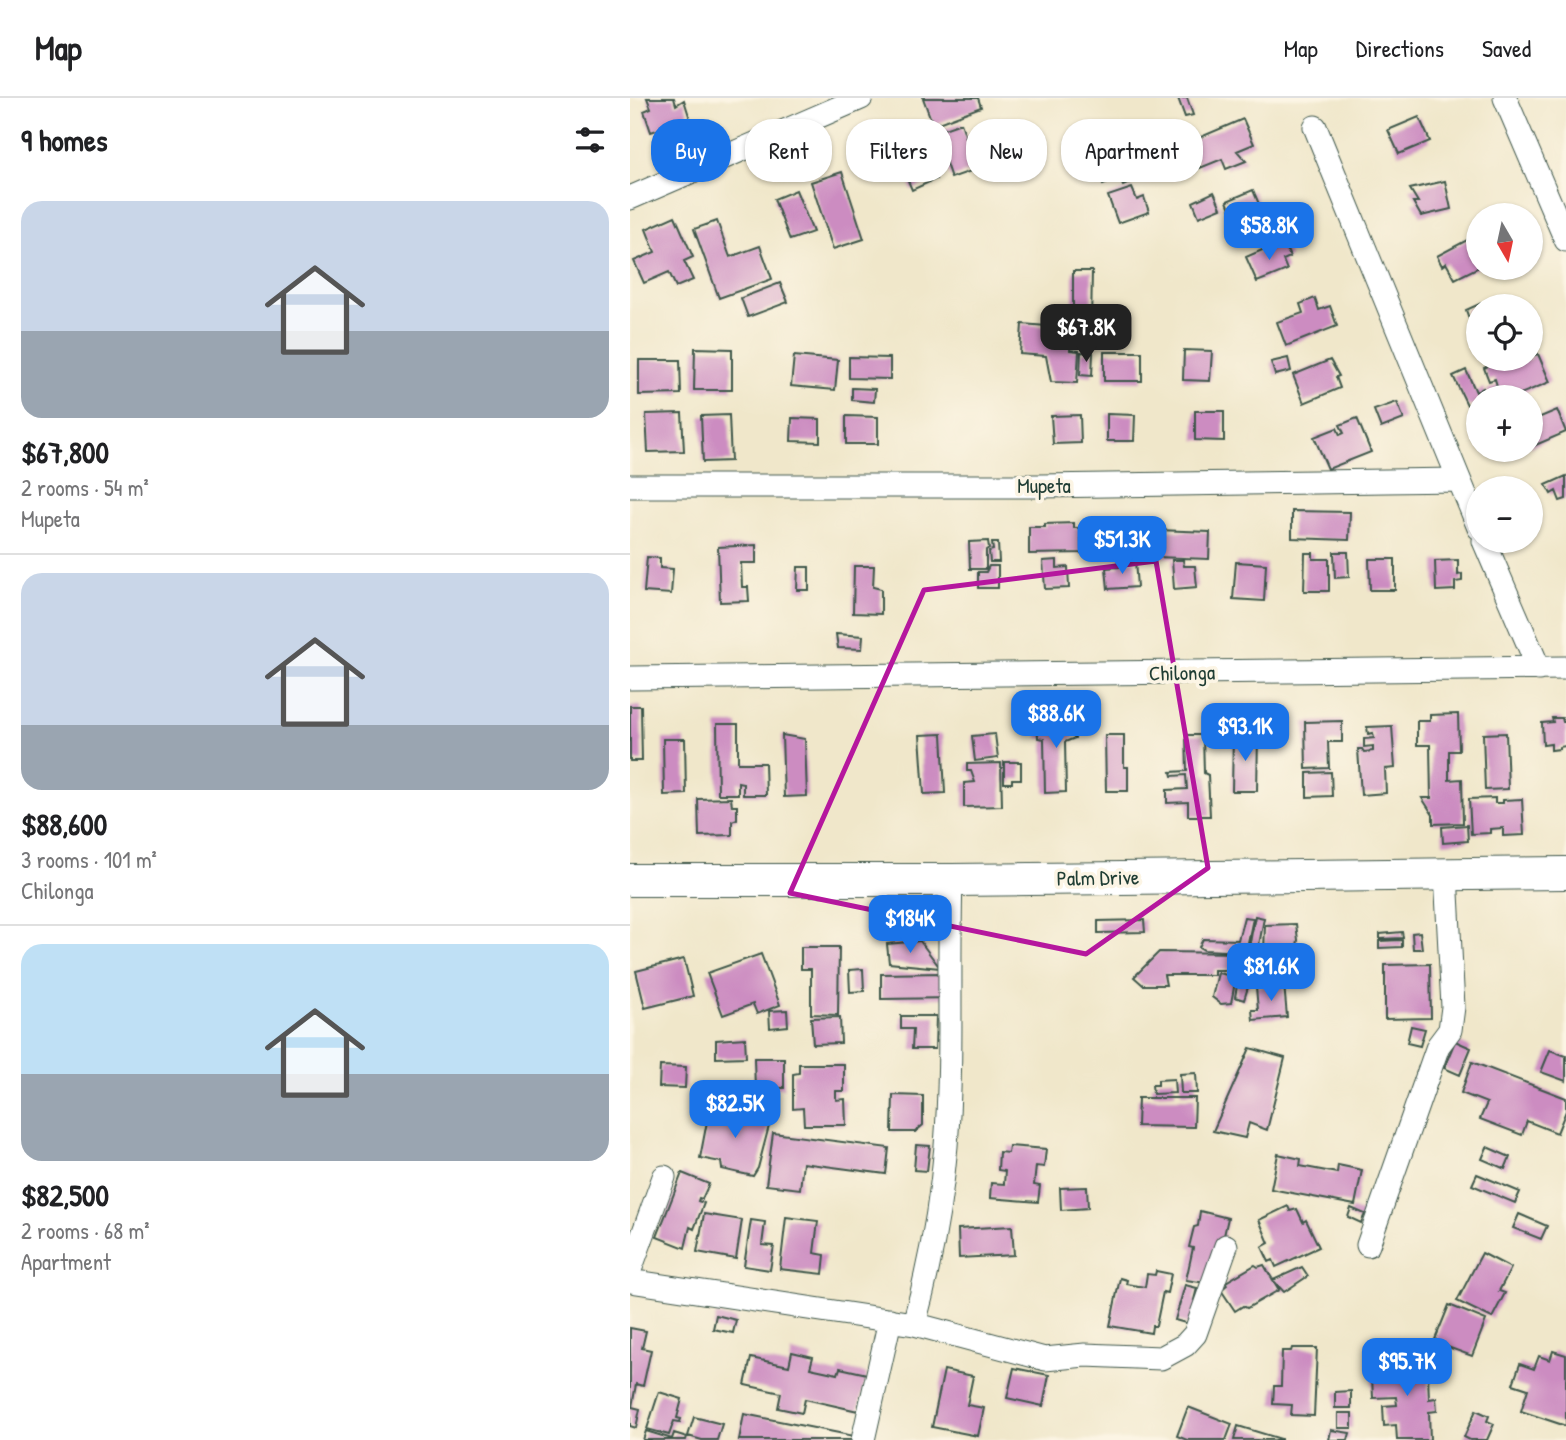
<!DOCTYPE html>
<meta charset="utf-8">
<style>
body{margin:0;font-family:"Patrick Hand",sans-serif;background:#f2f2f2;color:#202124;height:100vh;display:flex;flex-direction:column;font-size:26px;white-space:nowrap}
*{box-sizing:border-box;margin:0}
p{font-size:23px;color:#757577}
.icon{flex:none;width:38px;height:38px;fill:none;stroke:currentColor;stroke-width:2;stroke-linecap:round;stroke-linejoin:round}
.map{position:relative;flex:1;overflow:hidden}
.side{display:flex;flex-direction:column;background:#fff;width:630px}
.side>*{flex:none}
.hud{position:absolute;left:21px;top:21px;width:665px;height:63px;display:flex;gap:14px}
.needle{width:46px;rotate:171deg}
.buttons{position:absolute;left:836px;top:105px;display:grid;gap:14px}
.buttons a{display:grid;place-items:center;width:77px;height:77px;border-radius:50%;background:#fff;box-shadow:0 2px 5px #0004;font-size:35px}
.price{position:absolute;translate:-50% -60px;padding:0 16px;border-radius:14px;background:#1a73e8;color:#fff;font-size:23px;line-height:46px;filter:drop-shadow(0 2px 4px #0008)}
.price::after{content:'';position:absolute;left:50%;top:42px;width:21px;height:16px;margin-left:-10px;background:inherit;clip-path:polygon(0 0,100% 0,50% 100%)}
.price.current{background:#222;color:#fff}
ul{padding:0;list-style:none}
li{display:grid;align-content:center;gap:14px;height:371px;padding:0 21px}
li+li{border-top:2px solid #e0e0e0}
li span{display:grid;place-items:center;height:217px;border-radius:21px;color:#555}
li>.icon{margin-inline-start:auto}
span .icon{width:126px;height:126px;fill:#fffc;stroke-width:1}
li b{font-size:30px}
h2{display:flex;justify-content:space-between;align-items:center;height:84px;padding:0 21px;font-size:30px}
.tag{padding:0 24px;border-radius:28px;background:#fff;box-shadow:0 2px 5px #0004;font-size:24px;line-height:63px}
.tag.current{background:#1a73e8;color:#fff}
header{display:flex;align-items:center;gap:42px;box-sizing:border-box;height:98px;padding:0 35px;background:#fff;border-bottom:2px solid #e0e0e0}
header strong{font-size:33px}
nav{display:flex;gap:38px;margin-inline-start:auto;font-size:24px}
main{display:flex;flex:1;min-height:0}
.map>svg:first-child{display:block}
</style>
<header>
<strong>Map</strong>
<nav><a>Map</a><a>Directions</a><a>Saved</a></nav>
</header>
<main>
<section class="side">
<h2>9 homes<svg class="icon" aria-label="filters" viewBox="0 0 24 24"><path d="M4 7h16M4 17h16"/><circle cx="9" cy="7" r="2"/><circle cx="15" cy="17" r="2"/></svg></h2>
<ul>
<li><span style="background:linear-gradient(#c9d6e8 60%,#9aa5b1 0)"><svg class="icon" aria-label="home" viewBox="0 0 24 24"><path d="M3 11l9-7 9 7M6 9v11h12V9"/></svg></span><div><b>$67,800</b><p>2 rooms · 54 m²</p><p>Mupeta</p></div></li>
<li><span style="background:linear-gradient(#c9d6e8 70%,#9aa5b1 0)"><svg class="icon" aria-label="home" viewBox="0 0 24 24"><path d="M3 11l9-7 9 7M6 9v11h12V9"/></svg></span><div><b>$88,600</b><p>3 rooms · 101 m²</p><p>Chilonga</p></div></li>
<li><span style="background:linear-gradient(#bfe0f5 60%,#9aa5b1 0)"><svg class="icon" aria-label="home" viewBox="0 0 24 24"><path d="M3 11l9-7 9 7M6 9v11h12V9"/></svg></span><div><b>$82,500</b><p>2 rooms · 68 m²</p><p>Apartment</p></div></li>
</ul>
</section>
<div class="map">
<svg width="936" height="1342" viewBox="0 0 936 1342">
<rect width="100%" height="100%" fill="#fcf5e5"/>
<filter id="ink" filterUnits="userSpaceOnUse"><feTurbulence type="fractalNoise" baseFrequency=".0143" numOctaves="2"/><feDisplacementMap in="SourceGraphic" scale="14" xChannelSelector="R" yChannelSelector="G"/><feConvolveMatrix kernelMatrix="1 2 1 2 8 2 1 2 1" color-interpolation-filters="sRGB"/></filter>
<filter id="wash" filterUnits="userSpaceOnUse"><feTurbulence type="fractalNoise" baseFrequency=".00686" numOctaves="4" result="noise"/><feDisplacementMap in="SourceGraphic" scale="28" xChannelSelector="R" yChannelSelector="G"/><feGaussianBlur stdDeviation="1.57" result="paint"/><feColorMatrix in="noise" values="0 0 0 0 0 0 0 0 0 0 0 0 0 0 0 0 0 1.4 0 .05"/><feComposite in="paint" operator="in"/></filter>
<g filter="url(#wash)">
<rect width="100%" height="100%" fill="#f0e7ca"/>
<g id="blocks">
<path fill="#cc8cc1" d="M17 0H44L46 7 54 2 60 21 21 34 14 13 21 10Z
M293 0H348L351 9 303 27Z
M548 0H557L563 17 555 19Z
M789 19 800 43 769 56 758 32Z
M613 21 624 46 607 53 616 63 596 71 592 61 570 70 559 44Z
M331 25 347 71 321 80 305 34Z
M287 37 306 81 282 92 263 48Z
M533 37 545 65 493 88 480 59Z
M475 59 483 83 473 87 465 63Z
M212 74 234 141 203 151 181 84Z
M815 83 821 111 791 118 783 104H788L780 91Z
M502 90 507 102 514 99 519 114 488 125 478 98Z
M166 92 183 134 160 142 144 101Z
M623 92 632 113 605 124 597 103Z
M584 94 591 110 569 119 563 104Z
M45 118 63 159 54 163 63 182 46 189 39 174 14 185 4 163 25 154 16 131Z
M87 123 100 159 130 148 142 181 89 200 64 131Z
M839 141 849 159V169L825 181 816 165 812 168 807 158Z
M653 143 660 159 653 162 657 172 627 184 616 159Z
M443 173H462L461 227H416V213H443Z
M150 185 158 204 118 219 111 200Z
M865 199 870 208H849V226L842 229 836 212Z
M685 200 689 212 700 208 707 228 656 248 647 224 673 215 670 206Z
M392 226 441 230 440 252 449 253 447 285 421 284 416 258 390 256Z
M65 250 102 251V292H64Z
M554 252 582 253 580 283 553 282Z
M451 254 463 255 462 278 450 277Z
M474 254H512V283H474Z
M908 256 920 284 883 299H860L857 292 867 288 865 281 859 283 854 270 867 264 865 261 893 262 901 261V258Z
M164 258 208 262 205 292 161 288Z
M219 259 260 260V281L219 280Z
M658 260 661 273 645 277 641 264Z
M9 262H50L51 296 9 297Z
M700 262 709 278 706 279 710 290 674 305 663 277Z
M836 272 846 294 853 290 857 299H849V304L838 309 823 278Z
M222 290 245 291 244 304 222 302Z
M767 304 774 321 751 330 744 312Z
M927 312 936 334 901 349V323Z
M565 313H594V343L565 342Z
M52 315 54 353 18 354 16 316Z
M477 316 505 317 504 343H477Z
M99 317 101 363 73 364 71 318Z
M450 317 451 345 423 346 421 318Z
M216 318 248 319V346H216Z
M162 320 190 321V344L161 343Z
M727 320 741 354 698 371 684 339 707 330 710 337 714 335 710 327Z
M936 378V401L930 403 926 393 921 396 916 387Z
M662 413 720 414 719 442 662 440Z
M444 425V430H451L452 455 399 456V429H415V426Z
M527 432 580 434 579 461 526 459Z
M358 443 359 450 356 452V471H340L339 444Z
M362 445H368L369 464H360L359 453 363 452Z
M126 447V465H111L112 489H118L119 503 90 504 88 449Z
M704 454H718L719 479 705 480Z
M675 455H683V461H699V493H674Z
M17 459 30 460V470L43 471 41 496 14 494Z
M739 461H765V492H740Z
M427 462V470L438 469 439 490 415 491 413 463Z
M542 462H553L554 468H565L567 489 544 491Z
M828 462V477L832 476V483L825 484V492L806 493 805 463Z
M505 463 507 489 478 491 476 470 489 469 488 464Z
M606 464 636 466 634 503 603 501Z
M224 468H244L243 489 251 491V516L223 515Z
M359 468H368V490H348V474H356Z
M168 469H179V492H167Z
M206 536 233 538 232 551 208 550Z
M0 608H11L12 663H0Z
M828 616 829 653H819V682L832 681 833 725 803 726V717L792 700H801L800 647H787V623H800V617Z
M444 619 445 640 435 644 436 694 415 695 414 641 408 640 407 621Z
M922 620H932L933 624H936V648L929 649V651L921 652V646L913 647 912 625 923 624Z
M712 623V644H698L699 670 676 671 675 624Z
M87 626H108V665H135L136 697H113V685L108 684V696H88Z
M762 628 765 670 755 671 756 695 731 697 728 651H732L734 654 743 653V648L734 649V641L744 640 743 635 738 636 737 629Z
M876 635 878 691 855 692 853 636Z
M312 636 315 695 294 696 290 637Z
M365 636 368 660 345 663 342 638Z
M603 636H628L627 693H602Z
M152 637 175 641 177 698 154 699Z
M475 637H494V669H498V693H476Z
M556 637H573L574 675 578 677 580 718H558V704L537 705V692L557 691 556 677 542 678 541 674 557 673Z
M33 641H55L56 696 34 697Z
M374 664H391V681H382V685H374Z
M371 665 372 708 334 709V685L345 684 341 673H337V666Z
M701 674 702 698 677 699V675Z
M101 700 102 708H107V721L102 723V737L69 738 68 701Z
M865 700V705H873V702L892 701 894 737 873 738V730L860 731V735L841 736 839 701Z
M837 727 838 743 813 745 812 729Z
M625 818 634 820 626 863 614 902 605 899 610 872H584V877H534L536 887H513L504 879 529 854 612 855 611 860 617 861Z
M614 819 623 820 616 854 574 852 569 849 573 841 608 842Z
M514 822 515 834 468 835V823Z
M666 826 668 842 666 854H634L635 827Z
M772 834 773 840 750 841V836Z
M790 834 792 851H783L782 835Z
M772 842V849L749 850V843Z
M290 843 310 870 259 865 257 846Z
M171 849H209L208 917 181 916V871H171Z
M131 856 150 907 127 916 123 906 93 917 77 875Z
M635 857H667V884H634Z
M54 861 63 898 15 910 6 873Z
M800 866 801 920 755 921V867Z
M233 871 234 893 220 894 219 872Z
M311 875 325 900 251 901V876Z
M588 875 606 879 601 905 591 906 582 899Z
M654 886 657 919 623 922 622 912H628L626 889Z
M157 912 158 928 140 930 139 913Z
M271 918H306L305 951H282L283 931H271Z
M210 919 211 945 183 946 181 920Z
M781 928 795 931 790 948 777 945Z
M115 940 116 959 86 960V942Z
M825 943 841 950 830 977 814 970Z
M620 950 655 960 637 1032 619 1025 615 1040 583 1033Z
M920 952 936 958V983L911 974Z
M124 960H154V990H125Z
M842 964 936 1000V1013L927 1035 897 1023 892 1037 850 1021 857 1005 831 995Z
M169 966H214V993H206V1002L215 1001 216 1027H174L173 1010 163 1011V976L169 975Z
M30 968 56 969 55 990 29 989Z
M566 975 567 995H551L550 976Z
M544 981 545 995 523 996 522 987H528V982Z
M263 997 293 998V1027L285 1034H262Z
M508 1000H565L564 1029 507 1028Z
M103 1007 127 1011 130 1025 139 1028 128 1070 123 1078 92 1071 91 1064 70 1060 79 1013 101 1017Z
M143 1035 259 1050 256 1076 173 1065 170 1091 136 1087Z
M286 1047 300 1048 297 1073 284 1072Z
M379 1048 416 1051 414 1069 406 1068 404 1087 410 1088 408 1104 360 1100 361 1085 374 1086 375 1073 368 1072 369 1054 378 1055Z
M857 1049 880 1059 875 1071 852 1061Z
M648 1056 671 1061 670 1068 707 1075 708 1067 732 1072 725 1107 641 1091Z
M52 1075 79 1086 72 1101 69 1100 68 1103 74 1105 64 1131 60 1129 55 1150 27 1139Z
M847 1076 890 1094 885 1105 842 1087Z
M457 1089 458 1110 431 1112 430 1090Z
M658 1108 660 1113 667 1111 673 1124 676 1122 689 1149 646 1169 643 1162 639 1164 632 1149 639 1145 629 1122Z
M721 1110 735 1116 731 1125 718 1119Z
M570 1113 598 1120 583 1186 556 1182 563 1150 559 1149 564 1129 568 1128Z
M74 1116 112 1122 106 1161 67 1154Z
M889 1116 917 1128 911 1141 883 1130Z
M156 1119 188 1123 184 1155 195 1157 193 1176 150 1171Z
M121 1122 135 1124 132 1147 144 1148 140 1172 114 1168Z
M382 1128 384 1157 329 1160 328 1131Z
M852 1155 881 1170 869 1193 875 1195 862 1220 827 1203Z
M625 1167 628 1169 634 1167 649 1192 617 1210 613 1208 605 1213 591 1192 597 1187 596 1184Z
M672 1169 678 1178 654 1194 643 1182Z
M526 1173 541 1176 537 1195 533 1194 526 1228H522L521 1235 480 1228 490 1180 497 1182 496 1186 515 1189 517 1176 525 1177Z
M555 1187 567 1190 564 1202 576 1205 573 1230 545 1222Z
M819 1207 856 1222 842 1258 804 1244Z
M86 1217 106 1222 103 1235 83 1231Z
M0 1230 16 1233 12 1250 21 1252 13 1288 6 1286 2 1309 10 1311 6 1330 0 1328Z
M662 1250H687L684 1318 661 1317 662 1307 643 1306 644 1288H651L652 1253H661Z
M923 1253 936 1257V1328L891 1313 898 1291 883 1286 890 1266 904 1271 909 1258 920 1262Z
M162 1254 183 1259 180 1270 208 1276 210 1270 237 1276 228 1313 175 1301 172 1315 148 1310 151 1295 115 1287 121 1260 159 1268Z
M797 1256 799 1301 806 1300 807 1313 799 1314 800 1342H767L766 1327 754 1328 753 1308 767 1307 766 1299 743 1300 742 1278H756L755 1267 777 1266V1257Z
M384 1270 419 1277 413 1308 377 1300Z
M314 1272 343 1278 337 1307 354 1310 348 1338 302 1329Z
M721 1293V1310H705V1294Z
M29 1294 52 1301 47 1320 51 1321 50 1324 44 1323 39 1337 17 1331Z
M558 1309 602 1326 596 1342H557L547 1338Z
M846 1312 859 1318 857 1323 864 1326 857 1342H840L834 1339Z
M708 1315H722V1330H708Z
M114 1316 229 1339 228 1342H109Z
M64 1319 92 1326 87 1342H72L58 1338Z
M608 1328 651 1341V1342H604Z
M701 1332 720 1335 718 1342H699Z
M16 1333 42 1341 44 1335 57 1339 56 1342H13Z"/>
</g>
</g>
<g filter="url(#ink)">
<use href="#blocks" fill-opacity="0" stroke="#3e564a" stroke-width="2"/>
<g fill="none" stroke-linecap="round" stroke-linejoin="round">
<defs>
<path id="street" d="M875 0 936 142
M685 29 849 430
M0 100 231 0
M0 388H410L828 382
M854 443 909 571
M0 580 936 570
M738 1147 808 948 820 932 823 909 816 776
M0 1172 34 1079
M0 1183 284 1226 415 1261 455 1257 531 1260 555 1247 565 1236 596 1148
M284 1226C299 1171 311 1105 316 1048 323 959 318 870 321 782
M233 1342 260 1222"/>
<path id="secondary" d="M0 782H321L936 775"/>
</defs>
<use href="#street" stroke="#3e564a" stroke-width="25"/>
<use href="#secondary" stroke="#3e564a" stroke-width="34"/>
<use href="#street" stroke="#fff" stroke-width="23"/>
<use href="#secondary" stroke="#fff" stroke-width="32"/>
</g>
</g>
<path fill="none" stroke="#b5179e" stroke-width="5" stroke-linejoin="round" d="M526 463 578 770 456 856 160 795 294 492Z"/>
<g text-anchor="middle" stroke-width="7" stroke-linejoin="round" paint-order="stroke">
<g font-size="21" fill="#1f3d34" stroke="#fcf5e5">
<text x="414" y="395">Mupeta</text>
<text transform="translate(552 575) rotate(-1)" y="7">Chilonga</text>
<text transform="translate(468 780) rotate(-1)" y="7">Palm Drive</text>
</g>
</g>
</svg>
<div class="buttons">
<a><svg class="needle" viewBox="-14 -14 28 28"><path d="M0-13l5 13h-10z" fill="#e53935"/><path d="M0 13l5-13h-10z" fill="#757577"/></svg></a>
<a><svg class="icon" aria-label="locate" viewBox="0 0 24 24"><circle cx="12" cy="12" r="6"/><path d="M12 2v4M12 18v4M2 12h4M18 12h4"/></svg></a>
<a>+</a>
<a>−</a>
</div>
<b class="price" style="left:639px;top:164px">$58.8K</b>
<b class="price current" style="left:456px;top:266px">$67.8K</b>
<b class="price" style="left:492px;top:478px">$51.3K</b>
<b class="price" style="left:426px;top:652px">$88.6K</b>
<b class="price" style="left:615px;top:665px">$93.1K</b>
<b class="price" style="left:280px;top:857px">$184K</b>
<b class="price" style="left:641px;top:905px">$81.6K</b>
<b class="price" style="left:105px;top:1042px">$82.5K</b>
<b class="price" style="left:777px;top:1300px">$95.7K</b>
<div class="hud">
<a class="tag current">Buy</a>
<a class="tag">Rent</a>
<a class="tag">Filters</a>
<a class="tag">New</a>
<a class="tag">Apartment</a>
</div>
</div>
</main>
